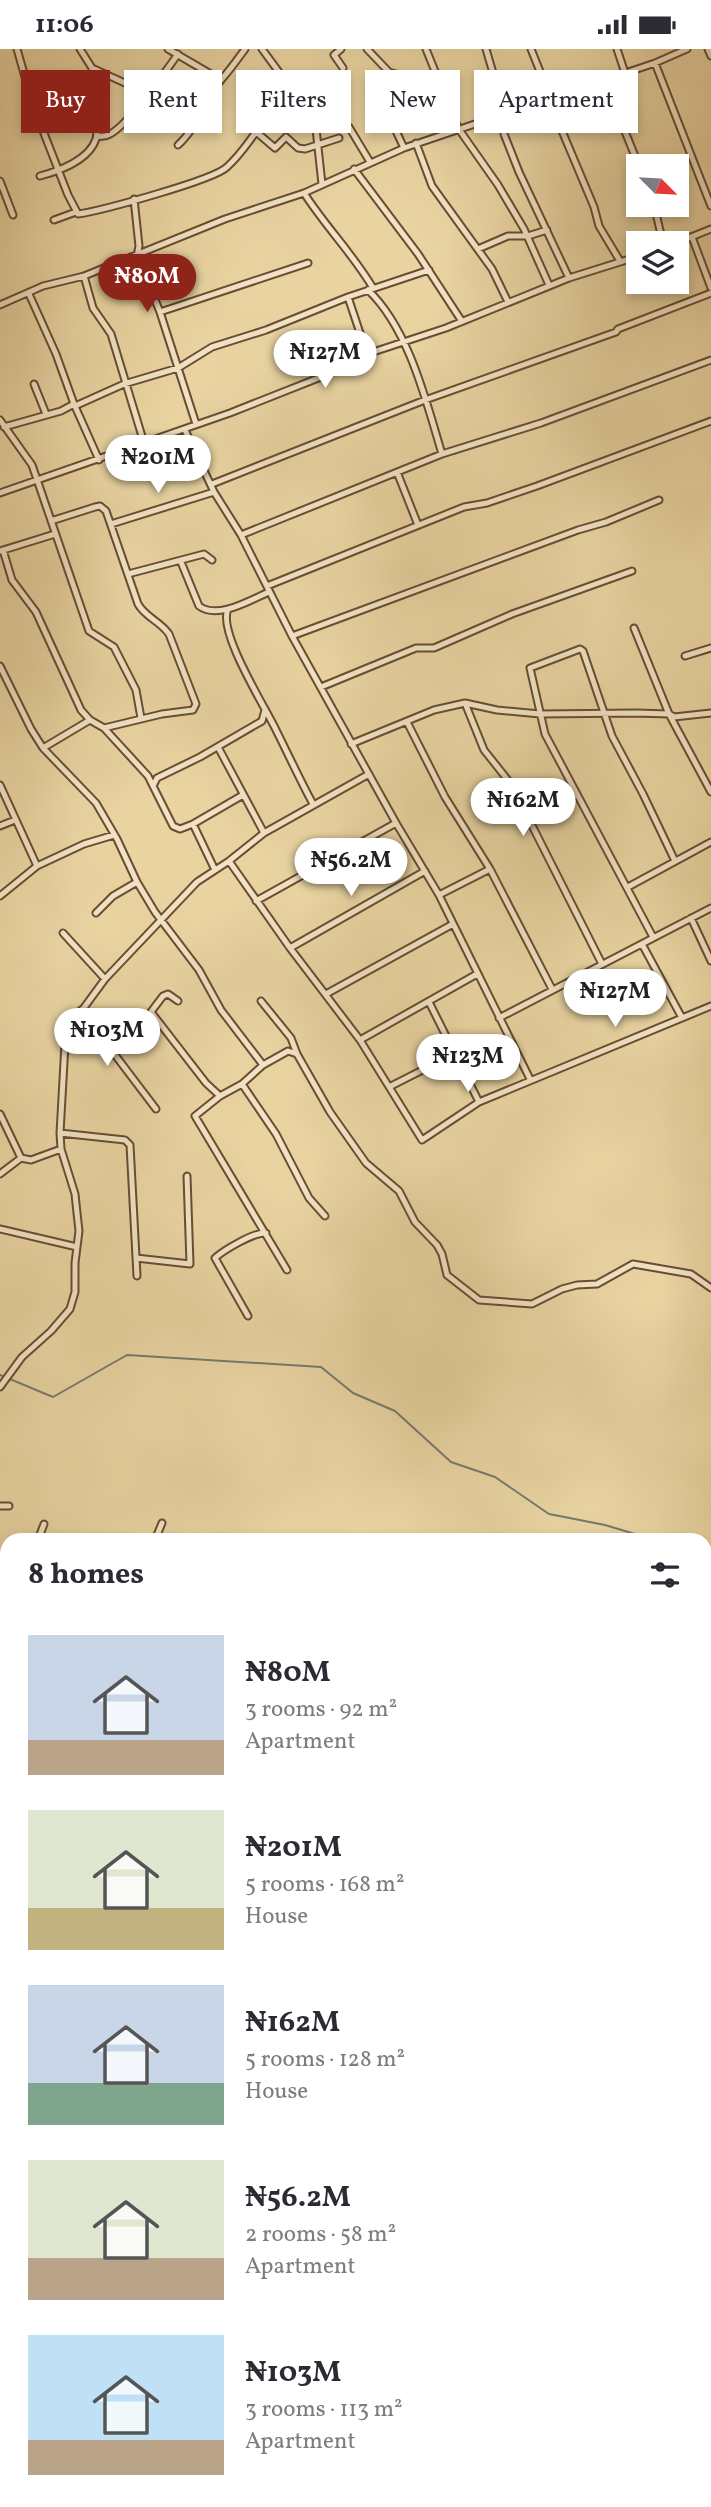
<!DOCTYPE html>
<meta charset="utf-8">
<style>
body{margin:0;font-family:Vollkorn,serif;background:#f7f7f7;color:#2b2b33;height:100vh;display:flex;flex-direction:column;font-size:26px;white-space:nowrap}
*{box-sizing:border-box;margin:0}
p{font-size:23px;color:#7c7c81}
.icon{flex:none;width:38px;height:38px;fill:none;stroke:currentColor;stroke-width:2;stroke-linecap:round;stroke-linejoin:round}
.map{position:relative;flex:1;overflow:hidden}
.details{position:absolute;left:0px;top:1484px;width:712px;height:975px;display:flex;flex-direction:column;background:#fff;border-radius:21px 21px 0 0;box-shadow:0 4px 10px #0003}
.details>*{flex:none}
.guide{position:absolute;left:21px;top:21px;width:670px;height:63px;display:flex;gap:14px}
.needle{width:46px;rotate:114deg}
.tools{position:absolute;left:626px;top:105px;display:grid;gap:14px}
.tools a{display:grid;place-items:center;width:63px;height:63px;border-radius:0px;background:#fff;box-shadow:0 4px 10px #0003;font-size:35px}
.price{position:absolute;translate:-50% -60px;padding:0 16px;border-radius:24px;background:#fff;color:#222;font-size:23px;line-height:46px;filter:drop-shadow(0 2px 4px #0008)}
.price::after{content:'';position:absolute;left:50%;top:42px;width:21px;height:16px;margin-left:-10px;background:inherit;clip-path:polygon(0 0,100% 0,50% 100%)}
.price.active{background:#8f2418;color:#fff}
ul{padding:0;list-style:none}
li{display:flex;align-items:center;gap:21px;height:175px;padding:0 28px}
li span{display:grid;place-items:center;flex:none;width:196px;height:140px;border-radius:0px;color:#555}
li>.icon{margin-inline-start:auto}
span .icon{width:84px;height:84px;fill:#fffc;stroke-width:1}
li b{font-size:30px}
h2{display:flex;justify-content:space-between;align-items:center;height:84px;padding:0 28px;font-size:30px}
.tag{padding:0 24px;border-radius:0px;background:#fff;box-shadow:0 4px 10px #0003;font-size:24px;line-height:63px}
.tag.active{background:#8f2418;color:#fff}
.status{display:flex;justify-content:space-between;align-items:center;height:49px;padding:0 35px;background:#fff;direction:ltr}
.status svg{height:19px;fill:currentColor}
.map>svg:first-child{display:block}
</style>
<div class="status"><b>11:06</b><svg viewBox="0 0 49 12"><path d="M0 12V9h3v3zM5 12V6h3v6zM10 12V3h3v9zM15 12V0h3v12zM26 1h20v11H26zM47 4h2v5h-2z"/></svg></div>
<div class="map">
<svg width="711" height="2458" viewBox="0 0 711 2458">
<rect width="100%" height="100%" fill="#e8d3a1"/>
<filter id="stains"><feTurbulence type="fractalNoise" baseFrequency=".00286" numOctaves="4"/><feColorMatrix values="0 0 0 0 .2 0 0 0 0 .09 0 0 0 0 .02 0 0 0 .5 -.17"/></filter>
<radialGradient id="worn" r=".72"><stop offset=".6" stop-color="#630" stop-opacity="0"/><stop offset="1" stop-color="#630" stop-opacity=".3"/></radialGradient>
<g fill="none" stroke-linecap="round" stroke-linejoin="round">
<path stroke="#747a6d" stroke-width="2" d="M0 1326 53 1348 127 1306 321 1318 353 1344 395 1362 451 1413 495 1428 549 1465 605 1476 655 1491
M705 1512 711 1518"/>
<defs>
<path id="street" d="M17 0 33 56 68 146 78 165C100 162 214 131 227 118 249 98 270 60 287 36
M80 0 92 19 93 52
M168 0 221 31
M262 0 312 68 316 80 322 135
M341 0 334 6 343 19
M367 0 389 23 399 26
M426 0 458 79 498 136 524 180 549 236
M486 0 505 65 504 85 519 123 569 229
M531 0 543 30 549 51 594 158 599 177 620 212
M617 0 625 24
M708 0 711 7
M655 14 711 157
M92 19 127 35
M604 31 639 117
M382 52 404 99
M349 78 370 113
M255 82 275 99 286 88 298 99 305 100 339 89
M97 87C101 87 104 88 108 86 125 80 166 22 178 5
M416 94 432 137 492 220 508 253
M178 96C198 78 204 51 221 31 230 21 237 11 245 0
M354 120 418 205 461 271
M40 127C59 122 89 111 96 90 98 83 96 75 95 67
M0 132 13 166
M304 144C325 177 353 205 373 239
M134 150 139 197 137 207 160 263 196 375
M654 156 663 194
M54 171 76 163
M692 188 711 239
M676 194 711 180
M478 200 508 187H528L547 181
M84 227 93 259 111 285 144 394
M368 241C409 280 426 352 442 405
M29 245 56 305 74 355 99 411
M348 248 367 305
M0 256 43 237 84 227 225 170 304 144 404 99 655 14 687 0
M160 263 308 214
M34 335 46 365
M75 357 124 335 178 319 212 298 266 281 348 248 429 221
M0 371 32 416 89 582 114 598 136 641 141 669
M4 378 61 362 74 355
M185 381 214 443 241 486 292 587 396 774 439 846 530 1030
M397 423 418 476
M212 435 425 351 616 283 618 280 711 244
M0 444 230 364 326 326 367 305 446 279 569 229 639 207
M51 472 95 458 100 457 106 462 138 555C145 568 160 572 169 585L196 655 193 661 162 665 104 679
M111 475 214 443
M241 486 442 405 541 374 711 311
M3 501 12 531 36 563 81 661 90 671 104 679 148 727 173 777 180 780 193 775 243 746
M0 502 55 485
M181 513 199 557C218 571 250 551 269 543
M128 525 204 505 212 511
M267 537 464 458 487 454 537 437 711 372
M228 560C217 583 266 659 277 683 289 707 300 731 313 755
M634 579 669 665 711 743
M292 587 578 481 606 473 659 451
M685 607 711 599
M0 617 31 680 43 699 96 754 117 790 137 833 155 863 199 921 221 961 263 1016 288 1002 297 1005 330 1063 366 1114 399 1142 415 1173 437 1196 442 1205 447 1226 479 1251 532 1255 562 1240 577 1236 597 1235 633 1215 691 1225 711 1239
M321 638 416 599H434L512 565 632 522
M465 654 484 701 511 735 602 915
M407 673 445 748 490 820 552 940
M351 695 434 661 465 654 497 661 540 665 636 664 669 665 674 668 711 664
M218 698 264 784
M43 699 90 671
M0 736 37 817
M153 737 157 729 200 708 262 672 265 661
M193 775 215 821
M0 777 15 771
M229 812 290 899 360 991 422 1091 479 1053 711 957
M628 838 711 793
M439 846 490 820
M0 847 37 817 84 795 114 786
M256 852 396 774
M96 864 113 847 137 833
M691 869 711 912
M63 884 105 930
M653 888 545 685 530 619 580 600 583 602 612 687 643 745 675 812
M642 895 681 967
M290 899 425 822
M326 945 453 875
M261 952 291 989 297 1005
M429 953 479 1053
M81 961 156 1060
M151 963 206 1034 220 1047
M499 969 711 859
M360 991 477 925
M114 1006 135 984 163 947 168 945 178 952
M263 1016 242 1035 220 1047 195 1067 287 1221
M242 1035 276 1085 309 1149 325 1167
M391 1037 454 1005
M0 1065 21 1109
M60 1084 125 1091 130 1096 137 1227
M0 1125 21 1109 31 1111 61 1100
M0 1180 77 1198
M136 1209 190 1215 187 1127
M248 1267 215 1209C224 1201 254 1183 266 1184
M0 1338 22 1308 51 1282 70 1260 75 1243V1214L79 1182 77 1164 75 1145 61 1100 60 1084 65 995 72 975 105 930 197 833 229 812 264 784 369 725
M0 1457H9
M38 1491 44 1475
M155 1491 162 1474
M0 1521 7 1523
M0 1624 7 1625
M705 1632 708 1629
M0 1668 7 1671
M0 1681 7 1675
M0 1697 7 1702
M705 1795 711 1782
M0 1797 7 1791
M0 1828 7 1839
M0 1908 7 1902
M705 1945 711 1930
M0 1995 7 1984
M705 2011 711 2012
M0 2077 7 2082
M705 2116 711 2103
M0 2130 7 2135
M705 2212 711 2213
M705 2345 711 2346
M705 2395 711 2399
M412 2452 421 2458
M483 2458 491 2452
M702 2458 711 2448"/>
<path id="secondary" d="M0 1732 7 1734
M705 2075 711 2076
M378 2452 380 2458
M666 2452 674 2458"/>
</defs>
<use href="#street" stroke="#694c33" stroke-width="9"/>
<use href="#secondary" stroke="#3f1f0e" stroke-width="10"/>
<use href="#street" stroke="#f0e2c2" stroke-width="5"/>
<use href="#secondary" stroke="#f0e2c2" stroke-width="7"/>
</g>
<rect width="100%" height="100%" filter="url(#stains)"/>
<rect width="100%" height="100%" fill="url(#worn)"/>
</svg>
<div class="tools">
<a><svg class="needle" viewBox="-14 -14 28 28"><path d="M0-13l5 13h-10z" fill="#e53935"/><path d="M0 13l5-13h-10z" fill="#7c7c81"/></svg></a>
<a><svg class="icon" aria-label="layers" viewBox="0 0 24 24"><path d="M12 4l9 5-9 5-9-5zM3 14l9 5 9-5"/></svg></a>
</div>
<b class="price active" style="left:147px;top:265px">₦80M</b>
<b class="price" style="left:325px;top:341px">₦127M</b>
<b class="price" style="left:158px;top:446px">₦201M</b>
<b class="price" style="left:523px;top:789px">₦162M</b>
<b class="price" style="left:351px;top:849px">₦56.2M</b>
<b class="price" style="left:615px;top:980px">₦127M</b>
<b class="price" style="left:107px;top:1019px">₦103M</b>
<b class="price" style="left:468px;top:1045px">₦123M</b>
<div class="guide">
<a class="tag active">Buy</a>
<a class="tag">Rent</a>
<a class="tag">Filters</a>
<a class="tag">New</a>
<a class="tag">Apartment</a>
</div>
<section class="details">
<h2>8 homes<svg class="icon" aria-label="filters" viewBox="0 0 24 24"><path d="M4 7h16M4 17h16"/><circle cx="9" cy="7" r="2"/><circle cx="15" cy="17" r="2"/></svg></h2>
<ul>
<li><span style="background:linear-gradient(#c9d6e8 75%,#b9a48a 0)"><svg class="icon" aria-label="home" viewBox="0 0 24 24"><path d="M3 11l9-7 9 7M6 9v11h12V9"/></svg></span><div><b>₦80M</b><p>3 rooms · 92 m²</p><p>Apartment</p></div></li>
<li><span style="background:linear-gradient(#dfe7d0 70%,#c2b280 0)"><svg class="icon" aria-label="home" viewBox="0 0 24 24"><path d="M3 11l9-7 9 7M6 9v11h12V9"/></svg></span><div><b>₦201M</b><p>5 rooms · 168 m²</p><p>House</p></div></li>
<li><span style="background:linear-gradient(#c9d6e8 70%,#7fa58c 0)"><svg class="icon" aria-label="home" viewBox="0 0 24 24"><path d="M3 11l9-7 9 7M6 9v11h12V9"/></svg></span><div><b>₦162M</b><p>5 rooms · 128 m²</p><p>House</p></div></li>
<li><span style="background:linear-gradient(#dfe7d0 70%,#b9a48a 0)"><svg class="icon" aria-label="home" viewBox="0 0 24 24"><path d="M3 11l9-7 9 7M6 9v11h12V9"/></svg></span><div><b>₦56.2M</b><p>2 rooms · 58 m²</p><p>Apartment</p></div></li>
<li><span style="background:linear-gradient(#bfe0f5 75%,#b9a48a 0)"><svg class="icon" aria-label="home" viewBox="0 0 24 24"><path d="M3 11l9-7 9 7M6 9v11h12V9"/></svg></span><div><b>₦103M</b><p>3 rooms · 113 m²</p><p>Apartment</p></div></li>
</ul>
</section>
</div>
